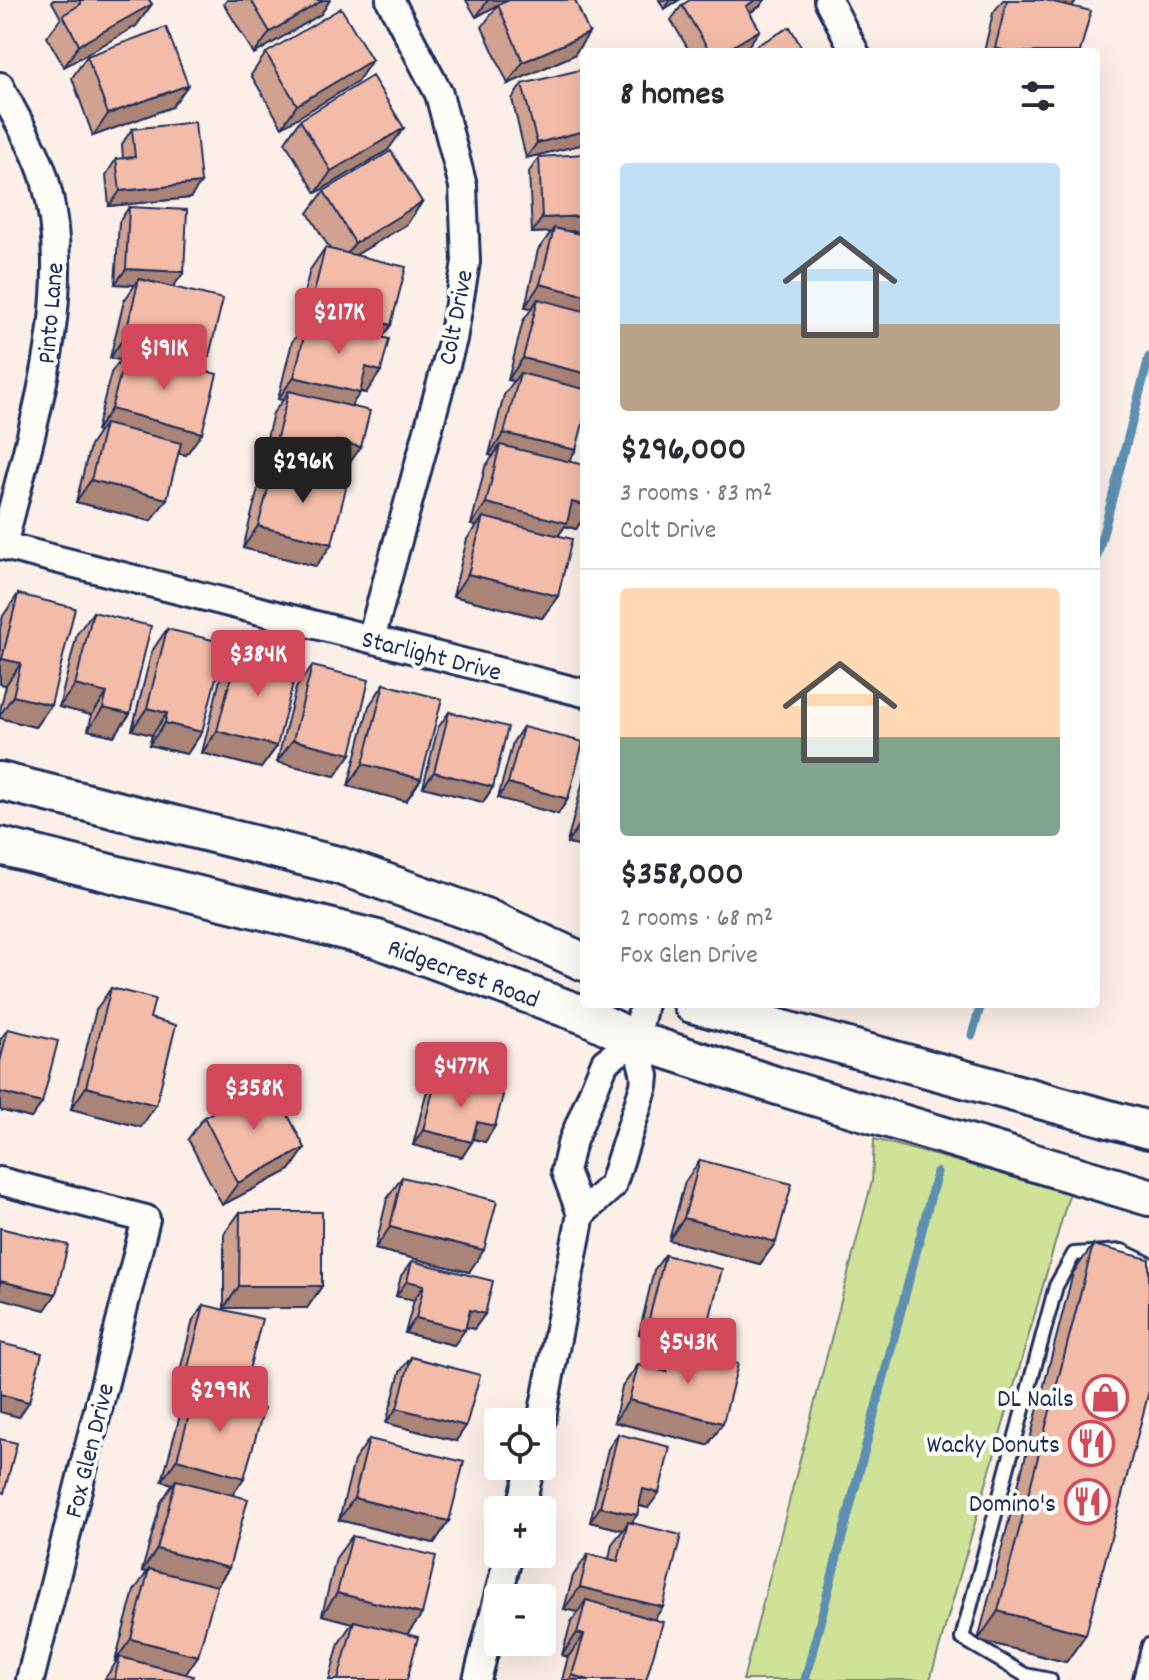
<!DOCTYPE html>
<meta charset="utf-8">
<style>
body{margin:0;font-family:Dekko,sans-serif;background:#f7f7f7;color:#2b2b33;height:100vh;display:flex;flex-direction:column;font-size:30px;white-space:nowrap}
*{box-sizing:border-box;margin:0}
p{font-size:26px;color:#7c7c81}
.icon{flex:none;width:44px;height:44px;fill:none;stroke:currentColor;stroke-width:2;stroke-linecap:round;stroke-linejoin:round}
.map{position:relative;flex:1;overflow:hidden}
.side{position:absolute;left:580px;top:48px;width:520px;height:960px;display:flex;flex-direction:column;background:#fff;border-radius:8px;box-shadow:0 8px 32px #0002}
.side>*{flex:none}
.fabs{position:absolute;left:484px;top:1408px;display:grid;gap:16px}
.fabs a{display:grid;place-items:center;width:72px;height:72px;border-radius:8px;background:#fff;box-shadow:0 8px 32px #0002;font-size:40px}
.price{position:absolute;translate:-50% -68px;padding:0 18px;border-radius:8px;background:#d1495b;color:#fff;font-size:26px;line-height:52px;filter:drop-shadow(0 2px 4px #0008)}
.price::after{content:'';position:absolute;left:50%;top:48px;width:24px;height:18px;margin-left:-12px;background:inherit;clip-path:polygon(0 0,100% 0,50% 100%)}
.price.selected{background:#222;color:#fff}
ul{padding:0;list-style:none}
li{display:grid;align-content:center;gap:16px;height:424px;padding:0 40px}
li+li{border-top:2px solid #e1e1e2}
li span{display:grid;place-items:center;height:248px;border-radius:8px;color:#555}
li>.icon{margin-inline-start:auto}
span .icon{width:144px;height:144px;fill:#fffc;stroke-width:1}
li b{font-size:34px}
h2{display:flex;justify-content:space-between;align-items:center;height:96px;padding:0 40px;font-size:34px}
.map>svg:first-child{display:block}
</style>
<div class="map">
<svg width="1149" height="1680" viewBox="0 0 1149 1680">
<rect width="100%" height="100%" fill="#fbefe7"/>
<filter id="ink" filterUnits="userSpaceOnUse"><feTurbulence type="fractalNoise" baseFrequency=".0125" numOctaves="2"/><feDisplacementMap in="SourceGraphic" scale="16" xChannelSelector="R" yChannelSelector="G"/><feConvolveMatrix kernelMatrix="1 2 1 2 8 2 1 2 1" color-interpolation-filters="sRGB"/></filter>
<g filter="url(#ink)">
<path fill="#cfe297" stroke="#75887a" stroke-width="2" d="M874 1139 1070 1191 930 1680H743L872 1181Z"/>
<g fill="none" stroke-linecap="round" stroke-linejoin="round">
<path stroke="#5c8fb1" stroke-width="9" d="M1096 560 1149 357
M972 1035 981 1004
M805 1680 937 1172"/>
<defs>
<path id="lane" d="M1050 1680 1025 1675 962 1638 1056 1286 1074 1254 1122 1251 1149 1264
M1144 1680 1140 1679 1149 1645"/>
<path id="street" d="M828 0 855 52
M0 86C14 116 36 148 45 180 78 296 30 432 3 546
M0 545 584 693
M371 639 453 339 466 262 463 186 439 94 390 0
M0 1181 146 1219 30 1680
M581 1214 612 1186 644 1086 645 1076 636 1040 644 1004
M541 1422 581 1214 565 1171 571 1145 605 1062 636 1040
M520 1510 531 1466
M477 1680 509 1554"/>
<path id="secondary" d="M0 781 337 865 485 917 584 962
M0 846 377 939 587 1016 636 1040 781 1087 1149 1197
M692 1004 1149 1130"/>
</defs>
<use href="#lane" stroke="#1b2f5e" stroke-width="18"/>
<use href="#street" stroke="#1b2f5e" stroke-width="32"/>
<use href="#secondary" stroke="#1b2f5e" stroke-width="42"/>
<use href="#lane" stroke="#fdfcf7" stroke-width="12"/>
<use href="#street" stroke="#fdfcf7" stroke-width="26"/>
<use href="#secondary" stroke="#fdfcf7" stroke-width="36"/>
</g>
<path fill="#d1a290" stroke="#1b2f5e" stroke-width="2" d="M53 0H149L152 4 136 26 64 67 47 37 61 18 52 2Z
M227 0H330L321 14 254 54 224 4Z
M466 0H507L476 17Z
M659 0H679L664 9Z
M1003 0H1071L1080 52H984L993 13Z
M498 5 589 33 574 55 508 84 482 27Z
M682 5 760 6 750 13 749 45 737 52H690L671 20Z
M266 53 372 60 357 82 282 127 251 75Z
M87 56 188 85 172 107 93 136 72 78Z
M522 84 584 144 526 158 512 99Z
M300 120 388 150 316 193 285 142Z
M132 129 190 198 109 206 106 175 116 159H123L122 144Z
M539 157 584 231H568L576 450 568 461 584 465V517L576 529 565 526 558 536V596L542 618 453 596 467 539 477 526 471 525 485 467 493 456 489 455 504 395 514 381 508 380 523 321 532 308 525 307 538 250 551 232 532 233 529 172Z
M324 191 422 202 407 224 356 255 383 337 366 393 360 392 350 407 345 469 330 465 322 478 316 566 243 548 258 489 266 477 258 475 273 413 283 400 278 399 292 342 301 329 295 328 310 270 325 248 330 249 308 213Z
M129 207 184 272 173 287 200 369 186 455 178 453 151 521 76 502 90 446 99 432 96 431 111 373 120 360 110 358 124 301 135 285 115 284 119 222Z
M18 594 51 705 35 727 0 718V710L6 685 0 684V628L3 616Z
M93 612 130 714 114 736 88 730 92 715 59 707 77 634Z
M167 629 202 732 187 754 149 745 152 735 132 730 152 651Z
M238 649 277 746 261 768 202 753 222 671Z
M312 666 335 776 277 762 296 688Z
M384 684 421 779 406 801 348 786 369 706Z
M449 712 493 787 483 802 423 787 438 728Z
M523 727 558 814 498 798 513 742Z
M584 777V848L567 843Z
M111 988 150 1018 141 1127 71 1109 96 1010Z
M8 1029 42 1103 31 1118 0 1110V1040Z
M436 1079 495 1126 485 1142 473 1139 472 1142 462 1157 413 1145 426 1094Z
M204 1117 305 1148 290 1170 222 1205 188 1139Z
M700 1160 776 1242 760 1264 669 1240 685 1182Z
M402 1177 469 1272 375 1249 387 1199Z
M240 1212 322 1286 307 1308H224V1234Z
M1093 1245 1086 1634 1066 1662 978 1640 1073 1273Z
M665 1255 706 1333 695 1348 639 1334 654 1270Z
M412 1261 485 1314 474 1329 466 1327 454 1345 405 1333 414 1300 396 1296 401 1276Z
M204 1305 236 1401 244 1478 232 1494 229 1568 217 1586 186 1674 104 1680 117 1661H115L134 1591 147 1572 142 1571 161 1502 173 1484 162 1481 181 1412 194 1394 175 1390 193 1320Z
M673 1348 723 1423 708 1445 614 1422 622 1387 638 1365 657 1370Z
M411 1357 456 1441 386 1423 400 1372Z
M618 1434 648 1508 639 1506 637 1515 631 1523 654 1619 646 1680H562L568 1657 562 1655 571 1622 578 1612 564 1609 573 1576 588 1554 609 1559 612 1544 623 1530 590 1522 608 1449Z
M369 1439 449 1521 434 1543 339 1520 354 1461Z
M352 1536 408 1634 407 1680H329L339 1643 352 1623 322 1615 336 1558Z"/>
<path fill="#aa8476" stroke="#1b2f5e" stroke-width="2" d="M323 0H330L321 14 254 54 270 32Z
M488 0H507L476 17Z
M671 0H679L664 9Z
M756 0H765L760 6 735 22 746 6Z
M1007 0H1071L1076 1 1065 16Z
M152 4 136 26 64 67 79 45Z
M760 30 749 45 737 52H723Z
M589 33 574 55 508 84 523 62Z
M995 48 1011 52H992Z
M372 60 357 82 282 127 297 105Z
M188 85 172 107 93 136 108 114Z
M404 128 388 150 316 193 331 171Z
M584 131V144L526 158 537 143Z
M201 183 190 198 109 206 120 191Z
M422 202 407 224 339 265 355 243Z
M584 216V231L553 232 554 228 551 232 532 233 542 218Z
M126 269 184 272 173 287 139 279 135 285 115 284Z
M540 284 584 295V321L538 299 532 308 525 307Z
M311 305 391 325 376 347 308 320 301 329 295 328Z
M125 336 209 356 193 378 127 350 120 360 110 358Z
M523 358 584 373V397L520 373 514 381 508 380Z
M366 367 381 371 366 393 350 389Z
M294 377 360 393 344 415 289 391 283 400 278 399Z
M111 409 202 433 186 455 103 433 105 424 99 432 96 431Z
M504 433 576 450 561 472 500 445 493 456 489 455Z
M336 441 361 447 345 469 321 463Z
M273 453 330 467 314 489 274 467 266 477 258 475Z
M91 480 167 499 151 521 76 502Z
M572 502 584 505V517L576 529 565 526 552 545 483 517 477 526 471 525 486 503Z
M258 526 332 544 316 566 243 548Z
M468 574 558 596 542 618 453 596Z
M2 659 21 663 6 685 0 684V662Z
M75 685 107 693 92 715 59 707Z
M13 696 51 705 35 727 0 718V715Z
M103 708 130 714 114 736 88 730Z
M147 708 167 713 152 735 132 730Z
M165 723 202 732 187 754 149 745Z
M217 731 277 746 261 768 202 753Z
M293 740 351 754 335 776 277 762Z
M363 764 421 779 406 801 348 786Z
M434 772 493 787 483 802 423 787Z
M508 783 568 799 558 814 498 798Z
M582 821 584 822V848L567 843Z
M86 1087 156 1105 141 1127 71 1109Z
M0 1092 42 1103 31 1118 0 1110Z
M477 1122 495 1126 485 1142 467 1137Z
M423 1130 472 1142 462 1157 413 1145Z
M305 1148 290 1170 222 1205 238 1183Z
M684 1218 776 1242 760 1264 669 1240Z
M390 1227 484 1250 469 1272 375 1249Z
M0 1281 56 1294 45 1310 0 1298Z
M407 1281 424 1285 414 1300 396 1296Z
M239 1286H322L307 1308H224Z
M470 1310 485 1314 474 1329 459 1325Z
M416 1318 465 1330 454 1345 405 1333Z
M649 1319 706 1333 695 1348 639 1334Z
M186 1375 244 1389 234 1404 196 1390 194 1394 175 1390Z
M0 1394 29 1402 19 1417 0 1412Z
M629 1400 723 1423 708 1445 614 1422Z
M397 1408 466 1426 456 1441 386 1423Z
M177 1459 244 1478 229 1500 176 1480 173 1484 162 1481Z
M643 1489 659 1493 648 1508 633 1504Z
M354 1498 449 1521 434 1543 339 1520Z
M600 1507 637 1515 626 1530 628 1522 623 1530 590 1522Z
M157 1549 229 1568 214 1590 149 1569 147 1572 142 1571Z
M580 1587 663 1607 647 1629 586 1600 578 1612 564 1609Z
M337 1593 422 1614 406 1636 354 1621 352 1623 322 1615Z
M998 1611 1086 1634 1066 1662 978 1640Z
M577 1633 584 1635 568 1657 562 1655Z
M131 1639 198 1656 183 1678 120 1657 117 1661H115Z
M572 1675 589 1680H569Z"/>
<path fill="#f3bca8" stroke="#1b2f5e" stroke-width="2" d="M79 0H149L152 4 79 45 63 15 81 4Z
M251 0H323L270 32Z
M509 0H575L589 33 523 62 498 5Z
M690 0H756L746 6 760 30 723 52H710L682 5Z
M1007 0H1045L1091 11 1080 52H1011L995 48Z
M341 8 372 60 297 105 266 53Z
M166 27 188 85 108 114 87 56Z
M790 27 804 52H745Z
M584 69V131L537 143 522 84Z
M372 76 404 128 331 171 300 120Z
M195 122 201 183 120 191 116 159 135 157 132 129Z
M391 151 422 202 355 243 324 191Z
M584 154V216L542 218 539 157Z
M129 207 187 210 184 272 126 269Z
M554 228 584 235V295L540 284Z
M325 248 406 267 391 325 311 305Z
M139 279 223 299 209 356 125 336Z
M538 299 584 311V373L523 358Z
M308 320 389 339 381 371 366 367 360 393 294 377Z
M127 350 217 374 202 433 111 409Z
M520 373 584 389V419L576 450 504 433Z
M289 391 370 411 361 447 336 441 330 467 273 453Z
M105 424 181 443 167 499 91 480Z
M500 445 584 465V505L572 502 567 523 486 503Z
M274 467 347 484 332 544 258 526Z
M483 517 572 539 558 596 468 574Z
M18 594 75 608 51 705 13 696 21 663 2 659Z
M93 612 151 626 130 714 103 708 107 693 75 685Z
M167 629 225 643 202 732 165 723 167 713 147 708Z
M238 649 298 664 277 746 217 731Z
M312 666 369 680 351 754 293 740Z
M384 684 442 699 421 779 363 764Z
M449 712 508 727 493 787 434 772Z
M523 727 583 742 568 799 508 783Z
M111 988 155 999 150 1018 176 1025 156 1105 86 1087Z
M8 1029 58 1041 42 1103 0 1092V1062Z
M436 1079 503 1095 495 1126 477 1122 472 1142 423 1130Z
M271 1082 305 1148 238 1183 204 1117Z
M700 1160 792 1184 776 1242 684 1218Z
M402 1177 497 1201 484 1250 390 1227Z
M240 1212H322V1286H239Z
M0 1228 68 1245 56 1294 0 1281Z
M1093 1245 1149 1259V1391L1086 1634 998 1611Z
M665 1255 722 1269 706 1333 649 1319Z
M412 1261 493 1281 485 1314 470 1310 465 1330 416 1318 424 1285 407 1281Z
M204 1305 262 1319 244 1389 186 1375Z
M0 1343 42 1353 29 1402 0 1394Z
M673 1348 738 1364 723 1423 629 1400 638 1365 667 1372Z
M411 1357 480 1375 466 1426 397 1408Z
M196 1390 264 1408 244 1478 177 1459Z
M618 1434 670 1447 659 1493 643 1489 637 1515 600 1507Z
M0 1439 17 1443 4 1493 0 1491Z
M369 1439 464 1462 449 1521 354 1498Z
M176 1480 248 1499 229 1568 157 1549Z
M628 1522 681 1535 663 1607 580 1587 588 1554 618 1561Z
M352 1536 436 1556 422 1614 337 1593Z
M149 1569 217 1586 198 1656 131 1639Z
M586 1600 663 1622 646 1680H589L572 1675 584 1635 577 1633Z
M354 1621 418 1637 407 1680H338Z
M120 1657 193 1676 192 1680H114Z"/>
</g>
<defs>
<symbol id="shop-ring" viewBox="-11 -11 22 22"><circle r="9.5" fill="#fdfcf7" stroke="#d1495b" stroke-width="1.5"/><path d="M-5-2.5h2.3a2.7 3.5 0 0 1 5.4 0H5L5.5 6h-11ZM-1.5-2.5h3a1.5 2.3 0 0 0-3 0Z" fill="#d1495b"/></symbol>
<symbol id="restaurant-ring" viewBox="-11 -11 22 22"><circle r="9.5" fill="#fdfcf7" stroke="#d1495b" stroke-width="1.5"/><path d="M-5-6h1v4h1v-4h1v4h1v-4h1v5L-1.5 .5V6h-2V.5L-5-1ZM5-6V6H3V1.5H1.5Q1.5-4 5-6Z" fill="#d1495b"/></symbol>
</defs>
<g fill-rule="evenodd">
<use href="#shop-ring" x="1080" y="1372" width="51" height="51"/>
<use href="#restaurant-ring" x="1066" y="1418" width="51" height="51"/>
<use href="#restaurant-ring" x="1062" y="1476" width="51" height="51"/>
</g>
<g text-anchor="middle" stroke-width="8" stroke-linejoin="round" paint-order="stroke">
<g font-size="26" fill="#1b2f5e" stroke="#fdfcf7">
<text transform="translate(49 313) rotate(-85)" y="9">Pinto Lane</text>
<text transform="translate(454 317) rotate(-79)" y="9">Colt Drive</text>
<text transform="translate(432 654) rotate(14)" y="9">Starlight Drive</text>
<text transform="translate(464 972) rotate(20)" y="9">Ridgecrest Road</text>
<text transform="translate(88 1450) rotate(-76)" y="9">Fox Glen Drive</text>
</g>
<g font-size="26" fill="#1b2f5e" stroke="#fdfcf7" text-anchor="end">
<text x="1074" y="1406">DL Nails</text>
<text x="1060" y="1452">Wacky Donuts</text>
<text x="1056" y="1511">Domino's</text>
</g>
</g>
</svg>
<div class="fabs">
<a><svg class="icon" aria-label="locate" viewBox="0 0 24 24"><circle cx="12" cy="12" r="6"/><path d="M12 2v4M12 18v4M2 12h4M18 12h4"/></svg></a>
<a>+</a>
<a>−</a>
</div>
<b class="price" style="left:339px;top:356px">$217K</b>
<b class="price" style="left:164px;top:392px">$191K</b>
<b class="price selected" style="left:303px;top:505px">$296K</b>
<b class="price" style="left:258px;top:698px">$384K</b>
<b class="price" style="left:461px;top:1110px">$477K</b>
<b class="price" style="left:254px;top:1132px">$358K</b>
<b class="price" style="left:688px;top:1386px">$543K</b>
<b class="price" style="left:220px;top:1434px">$299K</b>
<section class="side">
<h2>8 homes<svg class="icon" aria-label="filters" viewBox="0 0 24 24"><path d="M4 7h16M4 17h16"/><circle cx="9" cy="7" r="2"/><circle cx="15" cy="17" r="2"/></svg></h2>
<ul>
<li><span style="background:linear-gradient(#bfe0f5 65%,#b9a48a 0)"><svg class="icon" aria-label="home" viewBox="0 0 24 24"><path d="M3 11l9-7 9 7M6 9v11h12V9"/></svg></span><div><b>$296,000</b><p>3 rooms · 83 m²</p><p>Colt Drive</p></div></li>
<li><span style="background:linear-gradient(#ffd9b3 60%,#7fa58c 0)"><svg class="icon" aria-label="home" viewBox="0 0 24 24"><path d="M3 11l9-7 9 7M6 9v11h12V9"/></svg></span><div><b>$358,000</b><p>2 rooms · 68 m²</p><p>Fox Glen Drive</p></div></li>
</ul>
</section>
</div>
